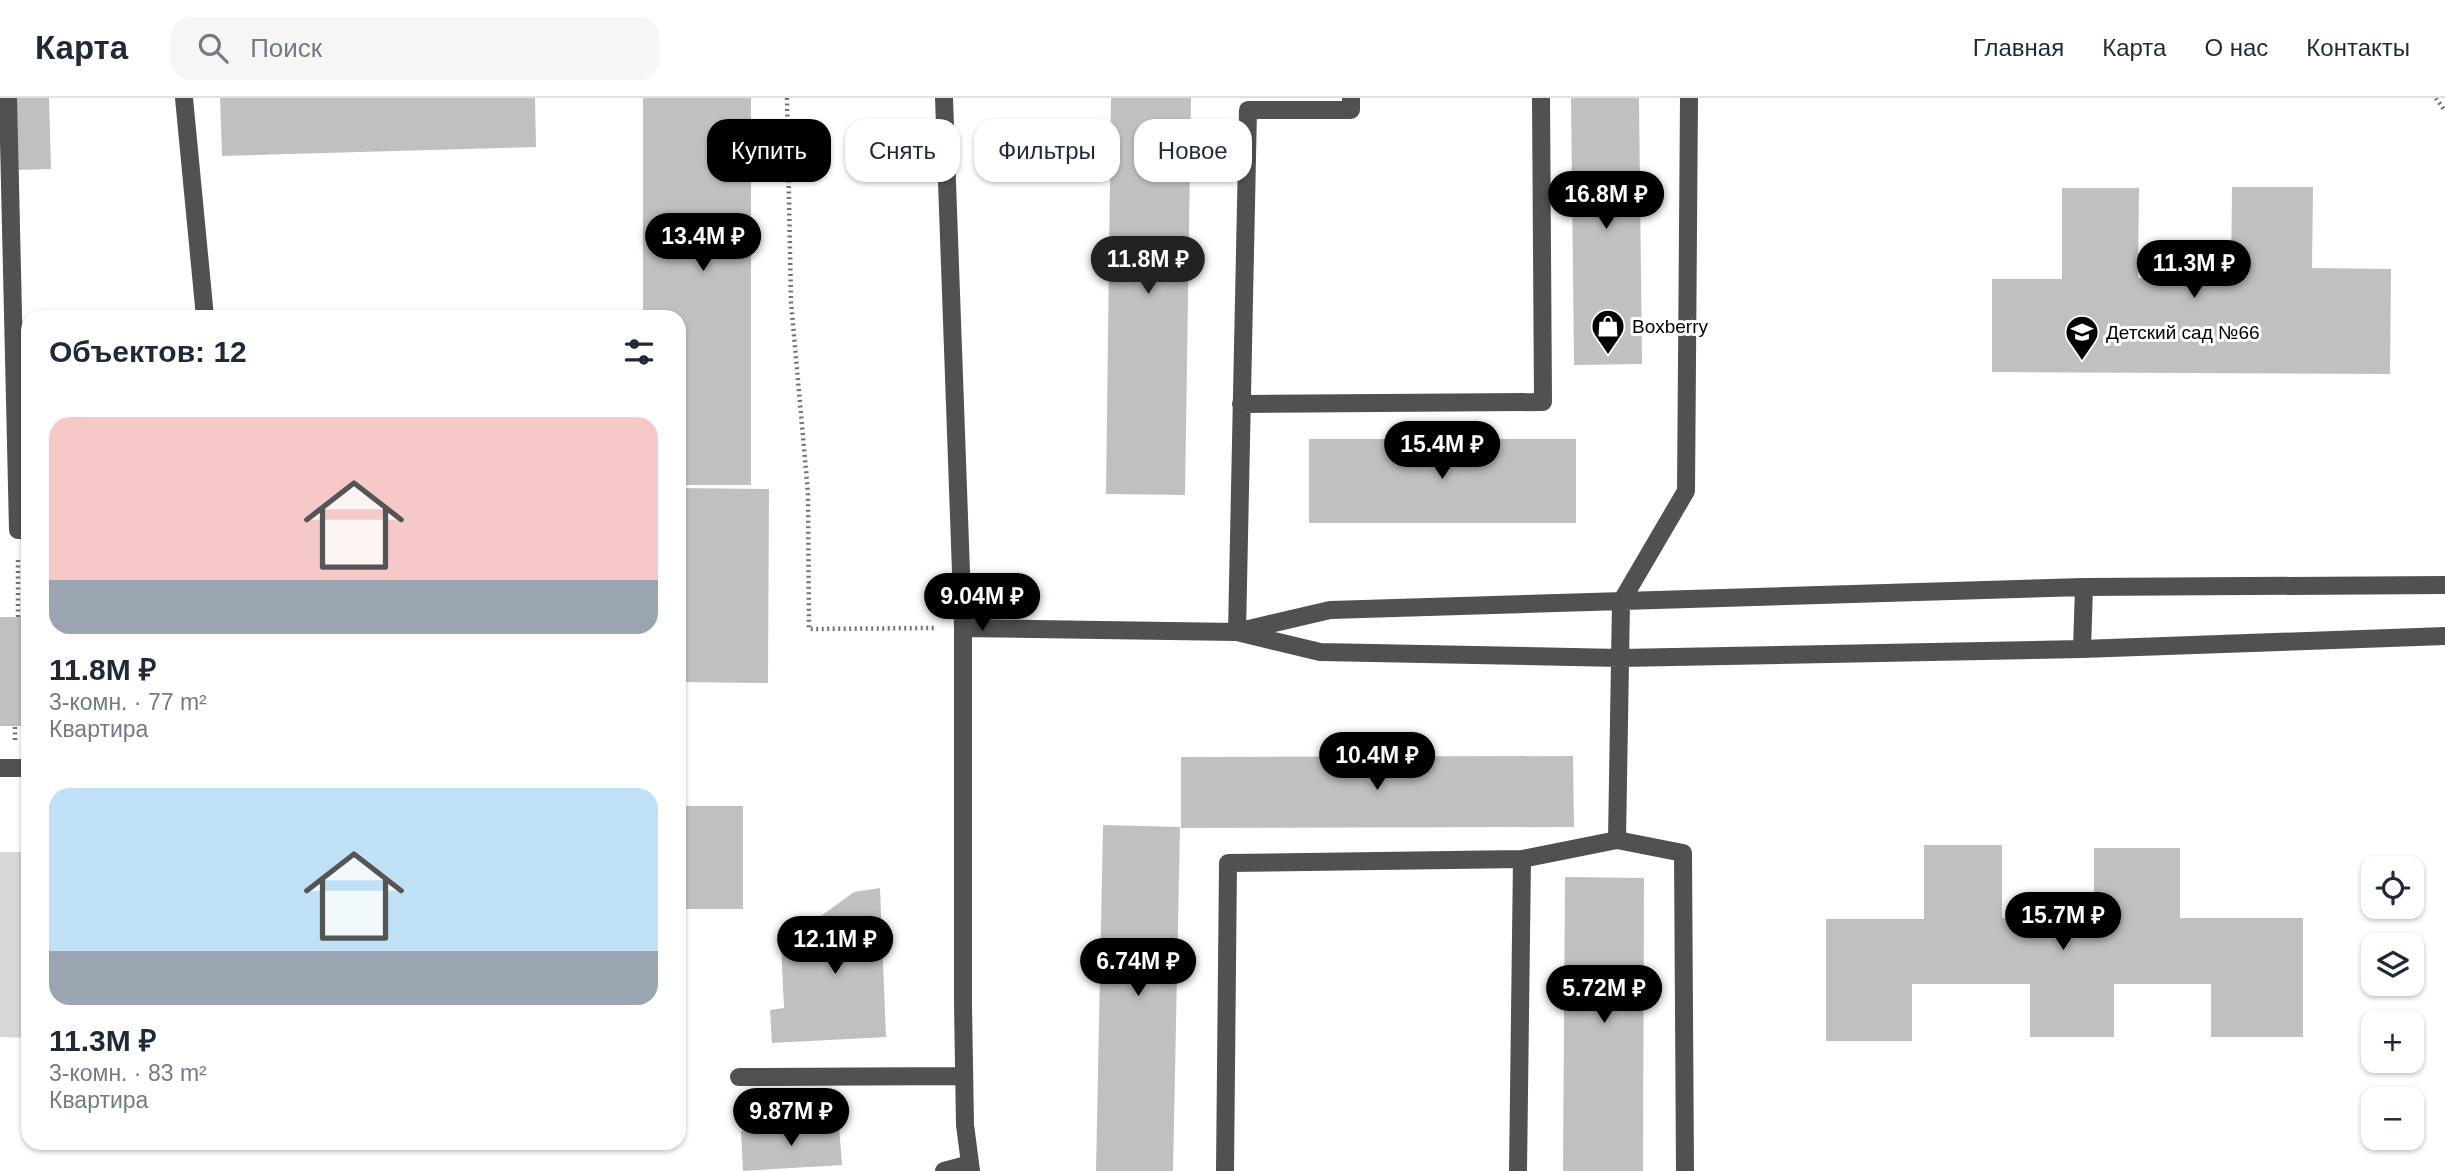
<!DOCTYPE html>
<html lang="ru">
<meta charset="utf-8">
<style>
body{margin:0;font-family:Helvetica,sans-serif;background:#f6f6f7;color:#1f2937;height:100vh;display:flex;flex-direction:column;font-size:26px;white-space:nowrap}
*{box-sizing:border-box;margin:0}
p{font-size:23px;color:#747a83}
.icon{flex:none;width:38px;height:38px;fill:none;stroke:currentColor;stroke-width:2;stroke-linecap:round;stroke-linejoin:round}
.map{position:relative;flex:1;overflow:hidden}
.panel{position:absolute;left:21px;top:212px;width:665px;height:840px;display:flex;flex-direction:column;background:#fff;border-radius:21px;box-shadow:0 2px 5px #0004}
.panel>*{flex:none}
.guide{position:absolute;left:707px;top:21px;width:665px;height:63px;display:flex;gap:14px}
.tools{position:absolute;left:2361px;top:758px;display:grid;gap:14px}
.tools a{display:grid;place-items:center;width:63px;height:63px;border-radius:14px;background:#fff;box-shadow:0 2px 5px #0004;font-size:35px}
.price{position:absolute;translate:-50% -60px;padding:0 16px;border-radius:24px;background:#000;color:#fff;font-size:23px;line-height:46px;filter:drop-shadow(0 2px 4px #0008)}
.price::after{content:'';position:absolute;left:50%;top:42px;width:21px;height:16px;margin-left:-10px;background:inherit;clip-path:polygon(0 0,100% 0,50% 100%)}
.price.active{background:#222;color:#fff}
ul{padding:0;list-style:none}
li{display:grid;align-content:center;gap:14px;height:371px;padding:0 28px}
li span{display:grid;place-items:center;height:217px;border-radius:21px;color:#555}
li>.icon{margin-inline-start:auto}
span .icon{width:126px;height:126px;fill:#fffc;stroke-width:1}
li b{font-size:30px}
h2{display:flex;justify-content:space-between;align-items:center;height:84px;padding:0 28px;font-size:30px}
.pill{padding:0 24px;border-radius:21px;background:#fff;box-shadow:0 2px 5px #0004;font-size:24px;line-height:63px}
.pill.active{background:#000;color:#fff}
header{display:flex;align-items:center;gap:42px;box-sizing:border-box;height:98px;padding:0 35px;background:#fff;border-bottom:2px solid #e0e1e3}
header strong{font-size:33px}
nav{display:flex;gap:38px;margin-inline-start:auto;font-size:24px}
.search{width:490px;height:63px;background:#f6f6f7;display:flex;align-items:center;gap:18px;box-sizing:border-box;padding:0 24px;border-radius:21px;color:#747a83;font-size:26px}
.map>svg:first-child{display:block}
</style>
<header>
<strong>Карта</strong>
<div class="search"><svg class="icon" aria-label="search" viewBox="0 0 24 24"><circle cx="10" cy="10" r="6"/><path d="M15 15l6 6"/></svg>Поиск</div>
<nav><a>Главная</a><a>Карта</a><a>О нас</a><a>Контакты</a></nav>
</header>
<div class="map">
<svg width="2445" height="1073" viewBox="0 0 2445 1073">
<rect width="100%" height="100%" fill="#fff"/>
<path fill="#d8d8d8" d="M0 754H28V940L0 939Z"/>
<path fill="#c0c0c0" d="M13 0H49L51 71 15 72Z
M220 0H535L536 49 222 58Z
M643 0H751V387H679V219H643Z
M1111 0H1191L1185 397 1106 396Z
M1571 0H1639L1642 266 1574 267Z
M2232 89H2313L2312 170 2391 171 2390 276 1992 274V181H2062V90H2139L2138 180H2231Z
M1309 341H1576V425H1309Z
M679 390 769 391 768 585 679 584Z
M0 519H28V628H0Z
M1573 658 1574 729 1181 730V659Z
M679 708H743V811H679Z
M1103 727 1180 729 1173 1073H1096Z
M1924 747H2002V820H2094V750H2180V820H2303V939H2211V886H2114V939H2030V886H1912V943H1826V821H1924Z
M1565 779 1644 780 1643 1073H1563Z
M880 790 886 939 772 945 770 912 784 910 781 847 854 794Z
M839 1027 842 1067 743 1073 741 1033Z"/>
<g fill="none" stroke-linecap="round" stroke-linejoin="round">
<path stroke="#737373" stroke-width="4.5" stroke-dasharray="2 3.5" stroke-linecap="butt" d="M787 0 791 204 808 395 809 531 934 530
M2436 0 2445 13
M18 519V461
M15 642V628"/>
<path stroke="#515151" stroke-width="18" d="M8 0 18 432H28
M184 0 205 219
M944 0 963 530V907L965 1027 971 1073
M1241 306 1543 304 1541 0
M963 530 1237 534 1320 554 1620 560 2082 551 2445 538
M1240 533 1330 512 2084 489 2445 487
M1237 534 1248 12H1351V0
M2082 551 2084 489
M0 670H28
M1617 742 1621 504 1686 393 1689 0
M739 979 964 978
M944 1073 970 1066
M1225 1073 1228 765 1522 761 1617 742 1683 755 1685 1073
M1518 1073 1522 761"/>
</g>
<defs>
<symbol id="shop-pin" viewBox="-11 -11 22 30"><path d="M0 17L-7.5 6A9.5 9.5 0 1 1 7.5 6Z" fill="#000" stroke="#fff"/><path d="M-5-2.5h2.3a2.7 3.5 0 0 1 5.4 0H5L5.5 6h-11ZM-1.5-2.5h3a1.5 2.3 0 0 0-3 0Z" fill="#fff"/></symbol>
<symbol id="school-pin" viewBox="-11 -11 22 30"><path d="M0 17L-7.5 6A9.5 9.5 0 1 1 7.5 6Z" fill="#000" stroke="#fff"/><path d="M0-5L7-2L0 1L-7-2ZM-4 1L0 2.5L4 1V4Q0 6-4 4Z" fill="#fff"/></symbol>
</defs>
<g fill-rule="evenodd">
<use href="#shop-pin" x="1589" y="209" width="38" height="52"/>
<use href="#school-pin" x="2063" y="215" width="38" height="52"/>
</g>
<g text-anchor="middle" stroke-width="6" stroke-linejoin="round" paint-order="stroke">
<g font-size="19" fill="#000" stroke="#fff" text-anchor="start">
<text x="1632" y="235">Boxberry</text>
<text x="2106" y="241">Детский сад №66</text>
</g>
</g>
</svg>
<div class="tools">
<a><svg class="icon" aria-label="locate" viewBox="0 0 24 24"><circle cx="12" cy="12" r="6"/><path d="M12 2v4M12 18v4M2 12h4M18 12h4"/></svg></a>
<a><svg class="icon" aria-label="layers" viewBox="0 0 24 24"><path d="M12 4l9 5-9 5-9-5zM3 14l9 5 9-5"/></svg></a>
<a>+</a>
<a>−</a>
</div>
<b class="price" style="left:1606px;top:133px">16.8M ₽</b>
<b class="price" style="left:703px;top:175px">13.4M ₽</b>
<b class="price active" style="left:1148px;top:198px">11.8M ₽</b>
<b class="price" style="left:2194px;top:202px">11.3M ₽</b>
<b class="price" style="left:1442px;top:383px">15.4M ₽</b>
<b class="price" style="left:982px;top:535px">9.04M ₽</b>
<b class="price" style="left:1377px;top:694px">10.4M ₽</b>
<b class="price" style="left:2063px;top:854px">15.7M ₽</b>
<b class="price" style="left:835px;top:878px">12.1M ₽</b>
<b class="price" style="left:1138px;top:900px">6.74M ₽</b>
<b class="price" style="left:1604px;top:927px">5.72M ₽</b>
<b class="price" style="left:791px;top:1050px">9.87M ₽</b>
<div class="guide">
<a class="pill active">Купить</a>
<a class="pill">Снять</a>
<a class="pill">Фильтры</a>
<a class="pill">Новое</a>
</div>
<section class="panel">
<h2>Объектов: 12<svg class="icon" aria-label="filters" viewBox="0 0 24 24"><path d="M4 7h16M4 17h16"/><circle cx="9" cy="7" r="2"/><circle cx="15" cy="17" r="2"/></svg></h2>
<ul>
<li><span style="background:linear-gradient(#f6c9c9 75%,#9aa5b1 0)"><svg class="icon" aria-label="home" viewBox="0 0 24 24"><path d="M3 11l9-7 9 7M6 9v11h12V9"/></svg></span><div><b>11.8M ₽</b><p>3-комн. · 77 m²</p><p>Квартира</p></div></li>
<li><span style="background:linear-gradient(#bfe0f5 75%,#9aa5b1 0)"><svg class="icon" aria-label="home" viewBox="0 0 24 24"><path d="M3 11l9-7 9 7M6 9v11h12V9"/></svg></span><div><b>11.3M ₽</b><p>3-комн. · 83 m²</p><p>Квартира</p></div></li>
</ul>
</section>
</div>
